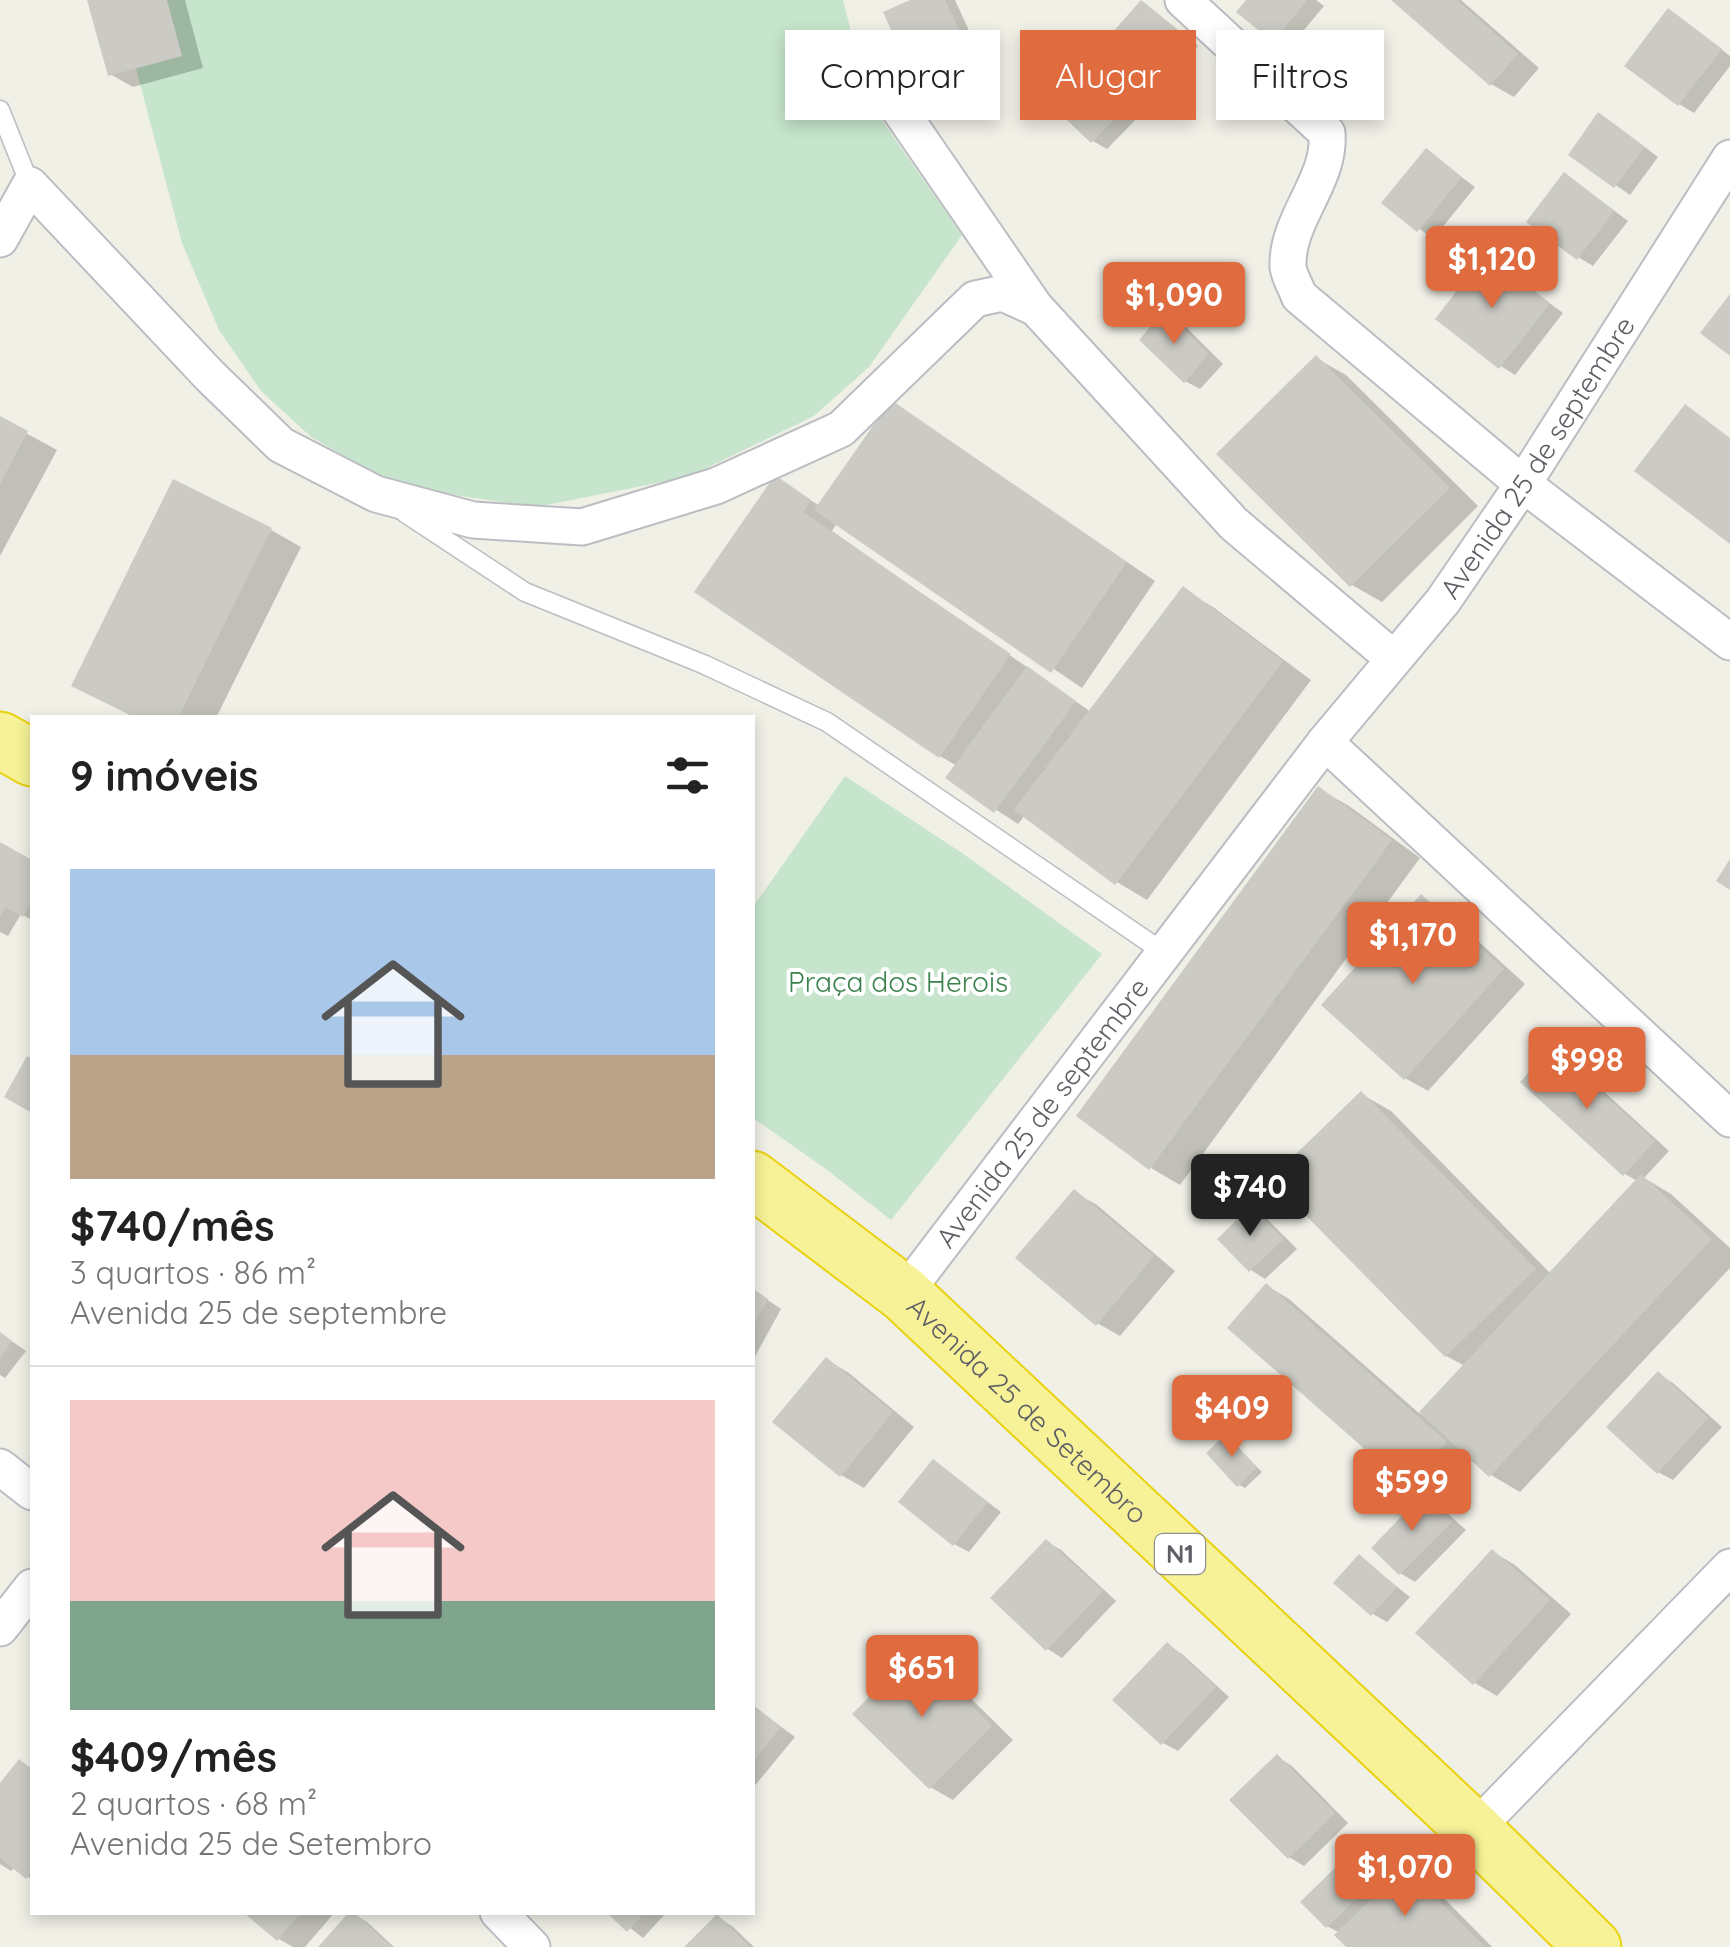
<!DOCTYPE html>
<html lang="pt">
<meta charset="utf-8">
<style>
body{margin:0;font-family:Quicksand,sans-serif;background:#f2f2f2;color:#222;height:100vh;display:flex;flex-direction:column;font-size:38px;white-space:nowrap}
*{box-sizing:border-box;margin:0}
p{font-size:32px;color:#767676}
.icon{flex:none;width:55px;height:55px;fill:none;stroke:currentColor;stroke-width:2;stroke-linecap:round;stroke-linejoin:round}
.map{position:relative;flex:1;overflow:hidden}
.details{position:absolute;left:30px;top:715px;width:725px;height:1200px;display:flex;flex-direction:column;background:#fff;border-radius:0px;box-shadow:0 5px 15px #0003}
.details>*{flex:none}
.banner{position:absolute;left:785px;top:30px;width:795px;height:90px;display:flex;gap:20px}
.price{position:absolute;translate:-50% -85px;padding:0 22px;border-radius:10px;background:#df6b3e;color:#fff;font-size:32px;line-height:65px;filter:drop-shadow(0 2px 5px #0008)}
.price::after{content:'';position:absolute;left:50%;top:60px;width:30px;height:22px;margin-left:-15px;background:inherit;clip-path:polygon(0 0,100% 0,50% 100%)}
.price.on{background:#222;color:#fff}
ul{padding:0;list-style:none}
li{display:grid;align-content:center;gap:20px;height:530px;padding:0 40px}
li+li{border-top:2px solid #e0e0e0}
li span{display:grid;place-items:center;height:310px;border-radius:0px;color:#555}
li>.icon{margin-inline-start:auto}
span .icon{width:180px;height:180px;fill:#fffc;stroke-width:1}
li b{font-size:42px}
h2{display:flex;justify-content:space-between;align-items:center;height:120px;padding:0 40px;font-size:42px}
.chip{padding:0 35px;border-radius:0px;background:#fff;box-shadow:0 5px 15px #0003;font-size:35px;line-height:90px}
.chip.on{background:#df6b3e;color:#fff}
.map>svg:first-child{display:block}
</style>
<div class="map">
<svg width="1730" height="1947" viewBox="0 0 1730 1947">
<rect width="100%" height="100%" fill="#f0f0e7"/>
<path fill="#c6e5cc" d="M118 0H843L869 102 962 235 869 367 814 416 688 477 536 507 448 494 378 476 310 436 261 391 219 330 182 243Z
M845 776 962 853 1102 954 891 1220 826 1169 753 1118V907Z"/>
<path fill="#0003" d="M90 0H185L203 68 133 87 110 74Z
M916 0H955L977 48 924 73 909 64Z
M1250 0H1316L1324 6 1289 48 1275 40Z
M1395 0H1461L1539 68 1514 97 1491 84Z
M1143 2 1198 46 1163 86 1148 77Z
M1683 20 1730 56V66L1694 113 1679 104Z
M1090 62 1104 71 1146 109 1107 149 1093 141Z
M1614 124 1658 157 1630 195 1571 154Z
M1426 151 1475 187 1433 239 1384 202Z
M1579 184 1628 221 1593 266 1578 257Z
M1486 256 1563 313 1515 375 1501 366Z
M1165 313 1180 321 1223 364 1200 389 1185 381Z
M1316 358 1346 375 1478 506 1382 602 1352 585Z
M892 403 1155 581 1082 688 837 523 832 531 1091 712 1183 590 1213 607 1311 680 1147 900 1117 882 1025 815 1018 824 948 778 957 766 940 756 776 479 820 506Z
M0 419 57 450 0 556Z
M271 530 301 547 216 718H136Z
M1319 789 1349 806 1420 858 1180 1185 1151 1168Z
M0 845 32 863V920L21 914 8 936 0 932Z
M1422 898 1444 910 1525 984 1428 1091 1405 1078Z
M1553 1050 1568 1059 1669 1151 1644 1178 1671 1194 1730 1248V1268L1520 1492 1491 1475 1470 1455 1431 1499 1466 1530 1415 1582 1400 1573 1426 1495 1409 1485 1267 1286 1289 1299 1420 1414 1465 1366 1446 1356 1361 1094 1391 1111 1551 1274 1637 1181 1625 1174 1523 1082Z
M1074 1192 1097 1205 1175 1271 1120 1336 1097 1323Z
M1251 1209 1266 1218 1297 1249 1265 1279 1251 1270Z
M752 1289 781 1309 752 1362Z
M0 1333 26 1351 5 1378 0 1375Z
M827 1360 849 1373 914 1427 864 1488 841 1475Z
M1658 1374 1673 1383 1722 1427 1673 1480 1658 1472Z
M1226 1437 1262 1472 1245 1488 1239 1485Z
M934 1462 1001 1512 969 1552 954 1544Z
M1047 1542 1061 1550 1116 1601 1062 1658 1048 1649Z
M1493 1552 1515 1565 1571 1614 1497 1696 1475 1683Z
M1359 1557 1410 1597 1387 1622 1373 1614Z
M1167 1645 1182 1654 1229 1697 1178 1751 1163 1743 1116 1700Z
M917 1654 939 1667 1013 1740 953 1800 930 1787Z
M752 1705 795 1737 752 1789Z
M1277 1757 1292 1766 1348 1823 1304 1866 1289 1857Z
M20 1762 32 1769V1880L15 1867 11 1871 0 1864V1787Z
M1341 1866 1356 1874 1378 1896 1405 1869 1428 1882 1492 1947H1349L1340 1933 1327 1926Z
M247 1912H335L305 1947H293L279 1939Z
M610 1912H667L643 1938Z
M352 1913 367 1922 394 1947H321Z
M717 1917 732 1926 754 1947H687Z"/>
<path fill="#cbcac4" d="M87 0H167L182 56 108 76Z
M910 0H945L964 40 907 66 883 12Z
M1141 0 1185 36 1147 80 1104 42Z
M1246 0H1307L1273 42 1236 12Z
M1391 0H1457L1518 54 1490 86Z
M1668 8 1722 49 1678 106 1624 66Z
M1089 59 1133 100 1091 143 1048 102Z
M1598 112 1645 147 1614 188 1568 155Z
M1426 148 1462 177 1417 232 1381 203Z
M1564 172 1614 211 1577 260 1526 222Z
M1486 253 1550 303 1499 369 1435 319Z
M1730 294V356L1700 333Z
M1165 310 1209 354 1184 383 1139 340Z
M1316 355 1450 488 1350 587 1216 454Z
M891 400 1127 562 1051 673 814 510Z
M1685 404 1730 438V544L1634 471Z
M0 416 28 431 0 484Z
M775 475 811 500 803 512 1011 654 939 758 694 592Z
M173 479 272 528 178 718H136L71 686Z
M1183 586 1283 661 1115 885 1014 810Z
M1027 666 1076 701 994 813 945 778Z
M1318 786 1392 840 1149 1170 1076 1116Z
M0 842 32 860V900L23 917 5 907 0 917Z
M1730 859V890L1716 881Z
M1421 894 1504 969 1404 1080 1321 1005Z
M1552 1047 1655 1141 1623 1176 1520 1082Z
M27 1056 32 1059V1113L4 1097Z
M1361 1091 1536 1269 1445 1357 1270 1179Z
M1641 1174 1712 1239 1489 1477 1419 1412Z
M1074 1189 1154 1256 1096 1326 1015 1258Z
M1251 1206 1284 1239 1249 1272 1217 1239Z
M1266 1283 1447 1442 1408 1487 1227 1328Z
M752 1288 768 1299 752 1327Z
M0 1332 12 1341 0 1358Z
M826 1357 893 1412 840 1477 772 1422Z
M1658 1371 1708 1418 1657 1474 1606 1427Z
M1226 1434 1257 1467 1237 1487 1206 1453Z
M933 1459 988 1502 953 1546 898 1502Z
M1424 1493 1453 1521 1399 1575 1371 1548Z
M1046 1539 1103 1591 1046 1651 990 1598Z
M1492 1549 1550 1600 1473 1685 1415 1633Z
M1359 1554 1397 1587 1371 1616 1333 1583Z
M1167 1642 1216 1687 1161 1745 1112 1700Z
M916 1650 992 1726 929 1789 852 1714Z
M752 1704 781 1727 752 1763Z
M1277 1754 1335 1813 1288 1859 1229 1800Z
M19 1759 32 1769V1870L26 1879 0 1858V1783Z
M1341 1862 1367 1889 1326 1928 1300 1902Z
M1405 1866 1485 1947H1346L1334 1935Z
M243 1912H301L277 1941Z
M349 1912H354L392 1947H318Z
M606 1912H645L627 1932Z
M717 1914 750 1947H684Z"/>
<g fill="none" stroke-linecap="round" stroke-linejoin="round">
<defs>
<path id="lane" d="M0 110 30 185
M405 513 525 592 703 664 827 722 1163 952"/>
<g id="street">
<path d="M1183 0 1327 133C1331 181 1286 219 1288 267 1289 276 1296 287 1299 296L1523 484 1730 642"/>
<path d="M897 106 1035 307"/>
<path d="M0 239 30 185 210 376 281 445 376 494 473 520 582 527 716 486 841 429 975 299 1003 293 1036 308 1234 524 1394 659"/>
<path d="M1325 742 1730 1119"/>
<path id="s1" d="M904 1294 1325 742 1443 601 1523 484 1730 158"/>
<path d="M0 1467 32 1492"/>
<path d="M0 1628 32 1587"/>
<path d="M1474 1830 1730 1567"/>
<path d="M498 1912 532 1947"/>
</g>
<g id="highway">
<path d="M0 740 32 758"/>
<path id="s2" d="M752 1179 904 1294 1474 1830 1593 1947"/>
</g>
</defs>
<use href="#lane" stroke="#bcbdc2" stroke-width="21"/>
<use href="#street" stroke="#bcbdc2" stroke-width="39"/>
<use href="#highway" stroke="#e9d10e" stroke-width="59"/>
<use href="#lane" stroke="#fff" stroke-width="18"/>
<use href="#street" stroke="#fff" stroke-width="35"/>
<use href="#highway" stroke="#f7f297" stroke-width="55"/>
</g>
<g text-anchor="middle" stroke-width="8" stroke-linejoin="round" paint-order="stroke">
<rect fill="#fff" stroke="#8f9094" stroke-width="2.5" x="1155" y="1534" width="50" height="40" rx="8"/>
<g font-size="25" font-weight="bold" fill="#5f6066">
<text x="1180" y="1563">N1</text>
</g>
<g font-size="28" fill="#5f6066" stroke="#fff">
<text dy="10" stroke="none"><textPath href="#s1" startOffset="1050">Avenida 25 de septembre</textPath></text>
<text dy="10" stroke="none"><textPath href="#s1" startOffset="228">Avenida 25 de septembre</textPath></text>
<text dy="10" stroke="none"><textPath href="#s2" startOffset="360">Avenida 25 de Setembro</textPath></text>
</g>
<g font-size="28" fill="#3a824c" stroke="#fff">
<text x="898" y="992">Praça dos Herois</text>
</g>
</g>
</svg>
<b class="price" style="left:1492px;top:311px">$1,120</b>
<b class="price" style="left:1174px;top:347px">$1,090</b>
<b class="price" style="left:1413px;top:987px">$1,170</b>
<b class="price" style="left:1587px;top:1112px">$998</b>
<b class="price on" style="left:1250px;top:1239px">$740</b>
<b class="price" style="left:1232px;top:1460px">$409</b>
<b class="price" style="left:1412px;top:1534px">$599</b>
<b class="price" style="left:922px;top:1720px">$651</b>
<b class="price" style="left:1405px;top:1919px">$1,070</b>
<div class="banner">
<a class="chip">Comprar</a>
<a class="chip on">Alugar</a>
<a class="chip">Filtros</a>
</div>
<section class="details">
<h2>9 imóveis<svg class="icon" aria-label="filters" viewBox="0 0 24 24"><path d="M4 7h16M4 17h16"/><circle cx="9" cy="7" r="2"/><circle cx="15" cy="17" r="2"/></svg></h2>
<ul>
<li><span style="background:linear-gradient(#a9c7e8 60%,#b9a48a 0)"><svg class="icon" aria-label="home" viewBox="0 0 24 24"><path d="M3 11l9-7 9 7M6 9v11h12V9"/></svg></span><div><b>$740/mês</b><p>3 quartos · 86 m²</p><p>Avenida 25 de septembre</p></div></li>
<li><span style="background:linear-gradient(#f6c9c9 65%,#7fa58c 0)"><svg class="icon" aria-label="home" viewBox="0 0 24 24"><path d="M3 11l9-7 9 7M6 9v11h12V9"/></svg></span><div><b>$409/mês</b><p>2 quartos · 68 m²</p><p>Avenida 25 de Setembro</p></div></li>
</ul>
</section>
</div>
